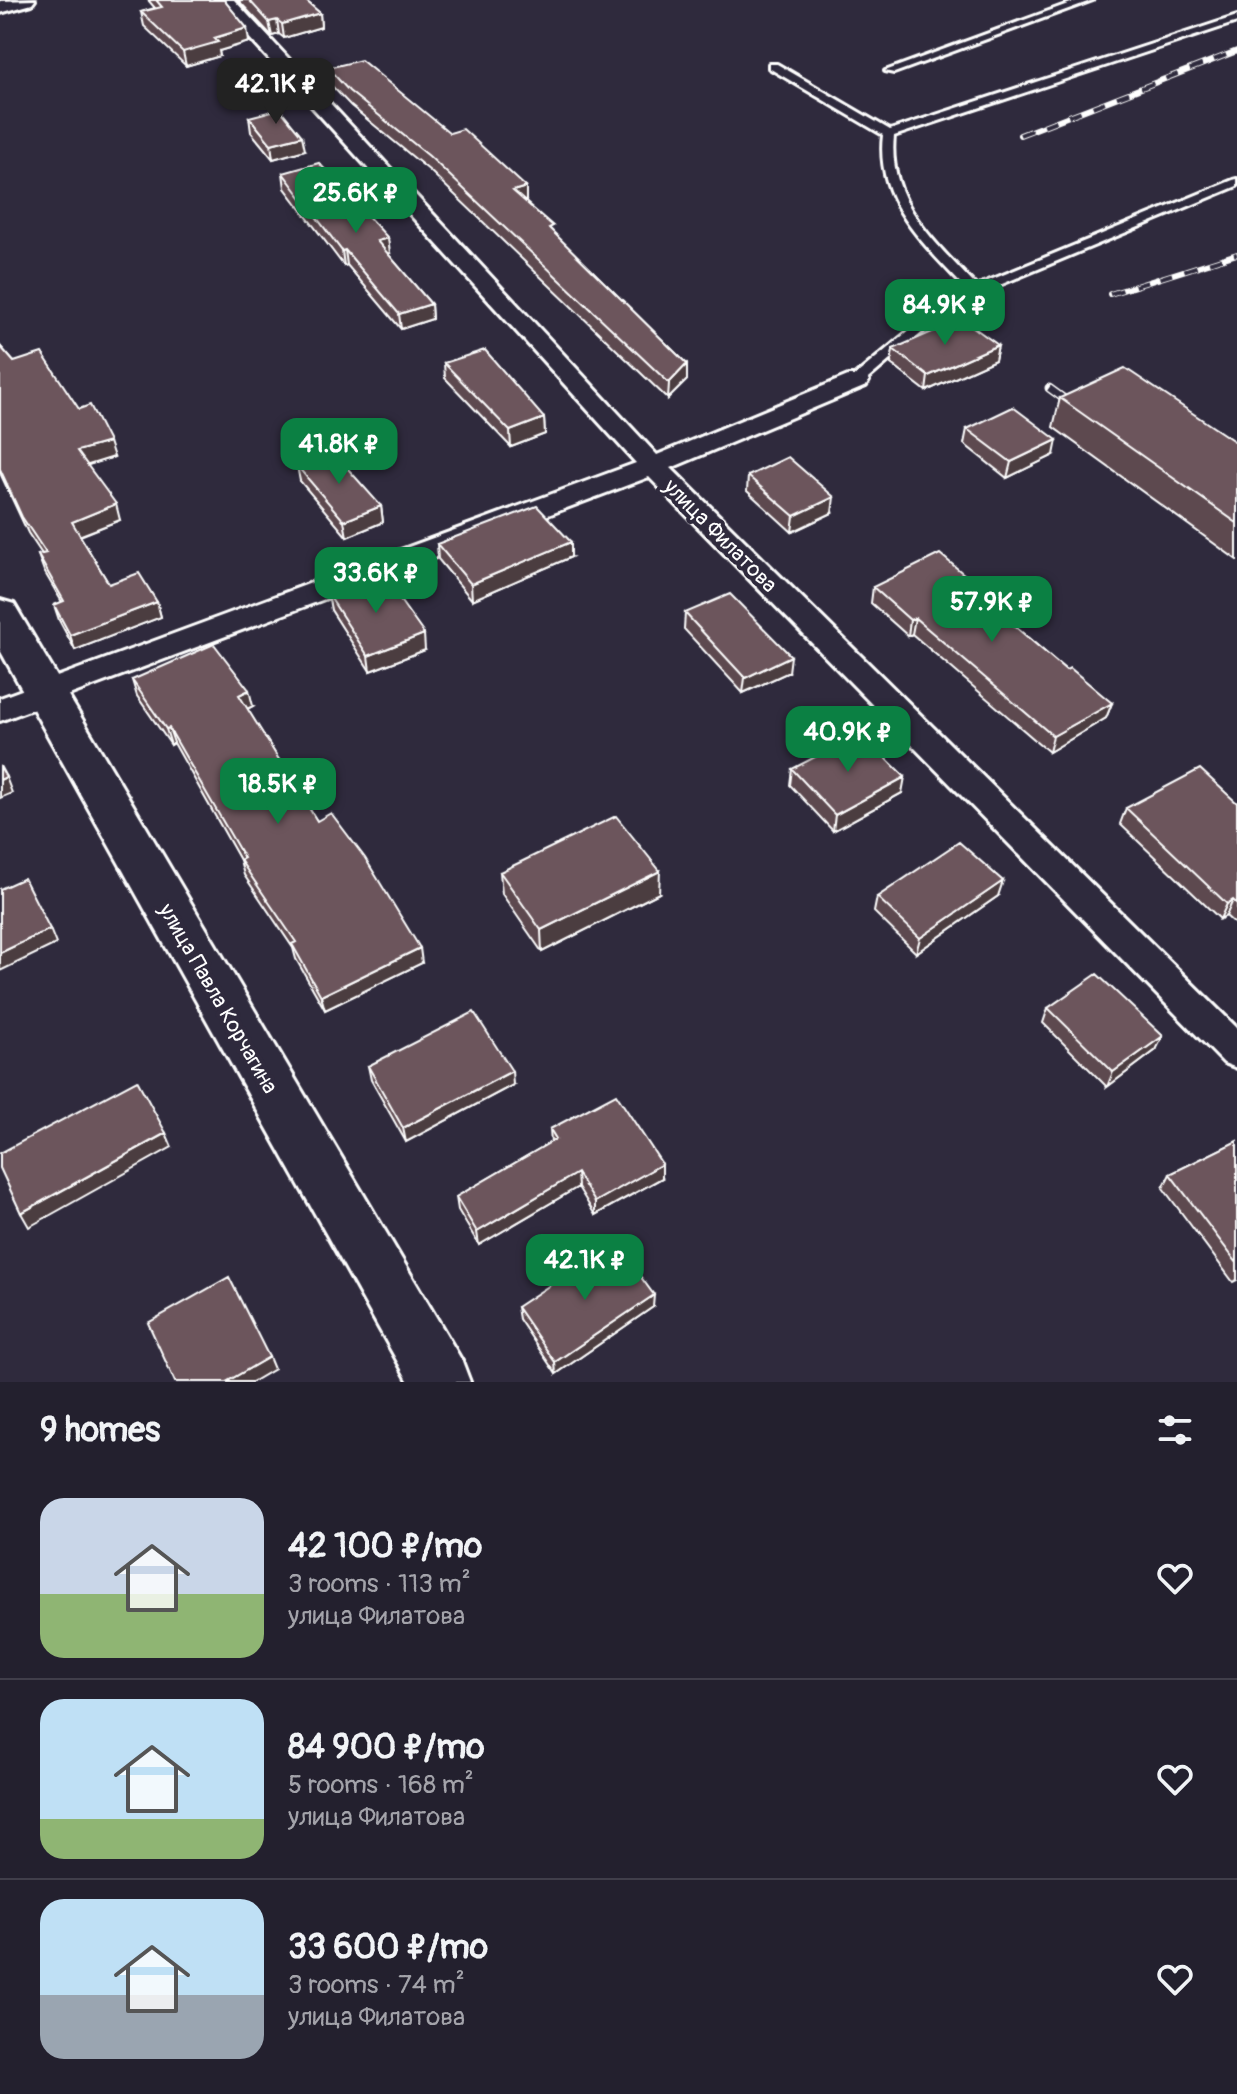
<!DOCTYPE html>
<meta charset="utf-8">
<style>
body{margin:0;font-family:Pangolin,sans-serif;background:#2b2836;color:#f1f3f6;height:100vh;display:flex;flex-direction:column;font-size:30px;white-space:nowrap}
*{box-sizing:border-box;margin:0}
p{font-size:26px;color:#a3a3aa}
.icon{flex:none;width:44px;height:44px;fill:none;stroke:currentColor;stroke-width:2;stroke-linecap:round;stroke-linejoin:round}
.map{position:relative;height:1382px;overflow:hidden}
.sheet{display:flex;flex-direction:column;background:#23202e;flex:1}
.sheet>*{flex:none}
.price{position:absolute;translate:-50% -68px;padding:0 18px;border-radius:16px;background:#0b8043;color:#fff;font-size:26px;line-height:52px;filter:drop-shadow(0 2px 4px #0008)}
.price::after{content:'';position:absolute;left:50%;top:48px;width:24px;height:18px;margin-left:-12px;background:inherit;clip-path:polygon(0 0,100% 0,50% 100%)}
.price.selected{background:#222;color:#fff}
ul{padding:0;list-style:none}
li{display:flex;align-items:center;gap:24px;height:200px;padding:0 40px}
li+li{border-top:2px solid #403e4a}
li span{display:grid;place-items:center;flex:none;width:224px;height:160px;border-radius:24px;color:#555}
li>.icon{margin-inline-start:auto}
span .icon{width:96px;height:96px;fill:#fffc;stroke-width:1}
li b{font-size:34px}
h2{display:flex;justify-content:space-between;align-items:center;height:96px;padding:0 40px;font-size:34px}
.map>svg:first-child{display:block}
</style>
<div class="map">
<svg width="1237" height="1382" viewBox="0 0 1237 1382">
<rect width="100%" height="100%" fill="#2f2a3d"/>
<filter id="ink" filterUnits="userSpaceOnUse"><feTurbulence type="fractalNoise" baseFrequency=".0125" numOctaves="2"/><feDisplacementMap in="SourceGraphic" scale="16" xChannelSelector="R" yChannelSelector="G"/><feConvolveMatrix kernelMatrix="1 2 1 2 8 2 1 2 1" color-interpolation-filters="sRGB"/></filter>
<g filter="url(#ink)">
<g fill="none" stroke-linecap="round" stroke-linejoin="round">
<defs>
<path id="lane" d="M1079 0H1093L894 73 885 71Z
M1237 16V22L894 136C887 201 935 242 976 286L1233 180 1237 179V186L978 294 932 324 862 384H852V378L924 318 967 290C925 245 875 202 883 135L769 68V64H777L890 130Z"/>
<path id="street" d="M35 0 32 4 0 13V1Z
M215 0H234L657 455 848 376H866L869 381 866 386 671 468 1237 1028V1068L1224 1063 649 477 0 721V698L636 463Z"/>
<path id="secondary" d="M0 600 14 604 462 1361 470 1382H409L0 650Z"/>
</defs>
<use href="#lane" stroke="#fff" stroke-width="6"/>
<use href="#street" stroke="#fff" stroke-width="6"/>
<use href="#secondary" stroke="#fff" stroke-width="6"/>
<use href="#lane" fill="#2f2a3d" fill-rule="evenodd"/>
<use href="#street" fill="#2f2a3d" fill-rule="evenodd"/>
<use href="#secondary" fill="#2f2a3d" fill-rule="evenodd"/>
<defs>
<path id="rail-far1" d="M1020 135 1237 51
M1110 294 1237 254"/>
<path id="rail" d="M1049 388 1078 409"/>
</defs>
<use href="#rail-far1" stroke="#fff" stroke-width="6"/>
<use href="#rail" stroke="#fff" stroke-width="9"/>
<use href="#rail-far1" stroke="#2f2a3d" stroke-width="4" stroke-dasharray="13" stroke-linecap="butt"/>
<use href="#rail" stroke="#2f2a3d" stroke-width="6" stroke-dasharray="17" stroke-linecap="butt"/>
</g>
<path fill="#5d494f" stroke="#fff" stroke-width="2" d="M148 0H224L249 42 219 51 220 56 186 66 144 26 141 12 155 8Z
M238 0H305L320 13 321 27 284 38 279 34 272 36Z
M328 68 526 201 525 202 553 232 687 364V380L668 399 430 171 351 106 329 83Z
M249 117 305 150 273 159 251 132Z
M283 173 390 253 388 254 431 304 432 319 401 329 347 265 344 266 285 188Z
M998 345 995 360 926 391 891 364 893 349Z
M0 346 14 362 79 409 114 457 87 465 120 520 80 536 109 584 157 602 161 617 75 650 59 620 54 605 62 602 44 571 38 555 42 554 28 533 0 473Z
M444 363 544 418 545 434 511 447 445 378Z
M1060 398 1237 443V560L1053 427Z
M967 429 1054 455 1007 478 964 444Z
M297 466 381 506 383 522 347 537 300 481Z
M748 476 832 513 792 532 747 491Z
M437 544 571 557 472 600 438 559Z
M978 586 976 593 1066 670 1112 703 1106 718 1049 752 912 634 908 636 871 603 873 587Z
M328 594 425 650 370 671 331 610Z
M685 613 789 672 743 693 684 629Z
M132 680 253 706 247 709 317 821 422 963 325 1010 296 959 293 948 244 875 240 860 174 743 171 745 137 696Z
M792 769 902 793 833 831 790 785Z
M1237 803V926L1226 916 1220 919 1120 824 1126 808Z
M500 872 659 893 542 952 502 894Z
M998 896 916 953 874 912 877 897Z
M1048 1008 1156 1050 1107 1087 1043 1023Z
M368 1066 513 1085 406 1142 371 1080Z
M550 1129 662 1178 595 1215 578 1187 479 1245 458 1210 456 1197 551 1142Z
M1237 1141V1280L1233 1282 1163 1188 1170 1174Z
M517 1307H653L556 1374 519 1319Z"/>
<path fill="#4c3c40" stroke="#fff" stroke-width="2" d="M320 13 321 27 284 38 282 24Z
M277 20 279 34 272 36 269 22Z
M247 28 249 42 219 51 220 56 186 66 183 52 214 38Z
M302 136 305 150 273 159 271 144Z
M526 187V201L514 205 513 191Z
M388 238 390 253 379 256 377 241Z
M345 250 347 265 344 266 342 251Z
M431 304 432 319 401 329 399 314Z
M998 345 995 360 926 391 928 376Z
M687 364V380L668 399 669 383Z
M544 418 545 434 511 447 510 431Z
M1057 440 1054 455 1007 478 1011 462Z
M109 442 114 457 82 467 77 451Z
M834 497 832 513 792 532 794 516Z
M116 504 120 520 76 537 72 522Z
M381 506 383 522 347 537 344 521Z
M571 542V557L472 600 471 584Z
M157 602 161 617 75 650 70 635Z
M915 618 912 634 908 636 910 620Z
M424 634 425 650 370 671 368 656Z
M791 656 789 672 743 693 745 678Z
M249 690 253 706 243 711 239 695Z
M1112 703 1106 718 1049 752 1053 736Z
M169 728 174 743 171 745 166 729Z
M6 777 12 793 0 798V780Z
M905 777 902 793 833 831 835 815Z
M660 871 659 893 542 952 541 930Z
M1003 881 998 896 916 953 920 938Z
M1233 900 1226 916 1220 919 1227 904Z
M50 929 56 944 0 971V953Z
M420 948 422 963 325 1010 321 996Z
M1163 1036 1156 1050 1107 1087 1113 1072Z
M512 1071 513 1085 406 1142 403 1128Z
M166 1133 172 1147 29 1227 21 1213Z
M662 1164V1178L595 1215V1202Z
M577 1173 578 1187 479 1245 477 1232Z
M654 1295 653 1307 556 1374 555 1362Z
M269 1357 274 1369 252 1382H226Z"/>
<path fill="#6c555c" stroke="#fff" stroke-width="2" d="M156 0H224L247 28 214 38 218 42 183 52 141 12 162 7Z
M249 0H305L320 13 282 24 277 20 269 22Z
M361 60 450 133 463 129 526 187 513 191 553 226 549 228 687 364 669 383 429 156 349 91 328 68Z
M280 109 302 136 271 144 249 117Z
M319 163 388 238 377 241 431 304 399 314 345 250 342 251 283 173Z
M962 319 998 345 928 376 893 349Z
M0 346 14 362 42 353 79 409 90 405 109 442 77 451 116 504 72 522 109 584 139 573 157 602 70 635 54 605 64 601 38 555 46 553 22 517 0 469Z
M485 350 544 418 510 431 444 363Z
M1125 368 1237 443V523L1060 398Z
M1013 407 1057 440 1011 462 967 429Z
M333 452 381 506 344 521 297 466Z
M788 457 834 497 794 516 748 476Z
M537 506 571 542 471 584 437 544Z
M940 554 978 586 971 589 1066 670 1070 668 1112 703 1053 736 915 618 910 620 873 587Z
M382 575 424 634 368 656 328 594Z
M730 594 791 656 745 678 685 613Z
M214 644 249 690 239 695 317 821 331 813 365 858 420 948 321 996 292 944 296 942 240 860 244 858 169 728 166 729 132 680Z
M861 733 905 777 835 815 792 769Z
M0 766 6 777 0 780Z
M1200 769 1237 803V904L1233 900 1227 904 1126 808Z
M616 816 660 871 541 930 500 872Z
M959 842 1003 881 920 938 877 897Z
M24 878 50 929 0 953V889Z
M1097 974 1163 1036 1113 1072 1048 1008Z
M474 1012 512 1071 403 1128 368 1066Z
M137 1080 166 1133 21 1213 0 1168V1153Z
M616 1094 662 1164 595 1202 577 1173 477 1232 456 1197 556 1139 550 1129Z
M1237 1141V1263L1170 1174Z
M615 1242 654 1295 555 1362 517 1307Z
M229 1277 269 1357 226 1382H175L148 1323Z"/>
</g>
<g text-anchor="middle" stroke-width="8" stroke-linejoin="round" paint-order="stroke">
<g font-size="22" fill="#fff" stroke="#2f2a3d">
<text transform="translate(721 535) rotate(45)" y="8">улица Филатова</text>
<text transform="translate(219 998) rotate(60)" y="8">улица Павла Корчагина</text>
</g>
</g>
</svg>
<b class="price selected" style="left:276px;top:126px">42.1K ₽</b>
<b class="price" style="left:356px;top:235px">25.6K ₽</b>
<b class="price" style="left:945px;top:347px">84.9K ₽</b>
<b class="price" style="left:339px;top:486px">41.8K ₽</b>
<b class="price" style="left:376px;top:615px">33.6K ₽</b>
<b class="price" style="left:992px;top:644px">57.9K ₽</b>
<b class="price" style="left:848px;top:774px">40.9K ₽</b>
<b class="price" style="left:278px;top:826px">18.5K ₽</b>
<b class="price" style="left:585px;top:1302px">42.1K ₽</b>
</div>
<section class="sheet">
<h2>9 homes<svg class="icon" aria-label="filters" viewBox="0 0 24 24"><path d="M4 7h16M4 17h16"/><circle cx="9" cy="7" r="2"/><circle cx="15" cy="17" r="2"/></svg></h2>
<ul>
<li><span style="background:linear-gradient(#c9d6e8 60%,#8fb573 0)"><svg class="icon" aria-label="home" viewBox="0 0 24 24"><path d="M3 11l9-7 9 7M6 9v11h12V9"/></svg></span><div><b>42 100 ₽/mo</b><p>3 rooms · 113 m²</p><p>улица Филатова</p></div><svg class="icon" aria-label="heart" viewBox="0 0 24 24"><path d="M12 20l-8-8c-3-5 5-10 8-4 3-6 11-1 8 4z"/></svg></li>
<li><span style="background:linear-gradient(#bfe0f5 75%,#8fb573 0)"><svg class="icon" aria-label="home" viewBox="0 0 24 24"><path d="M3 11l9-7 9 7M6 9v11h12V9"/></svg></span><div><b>84 900 ₽/mo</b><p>5 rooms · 168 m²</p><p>улица Филатова</p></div><svg class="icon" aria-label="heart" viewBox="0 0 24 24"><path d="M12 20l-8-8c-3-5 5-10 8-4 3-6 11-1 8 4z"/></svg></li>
<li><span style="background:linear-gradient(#bfe0f5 60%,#9aa5b1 0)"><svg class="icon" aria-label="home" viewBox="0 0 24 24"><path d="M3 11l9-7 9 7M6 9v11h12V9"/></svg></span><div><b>33 600 ₽/mo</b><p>3 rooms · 74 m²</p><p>улица Филатова</p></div><svg class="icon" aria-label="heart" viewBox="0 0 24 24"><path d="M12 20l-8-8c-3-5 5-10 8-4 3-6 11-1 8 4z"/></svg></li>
</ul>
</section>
